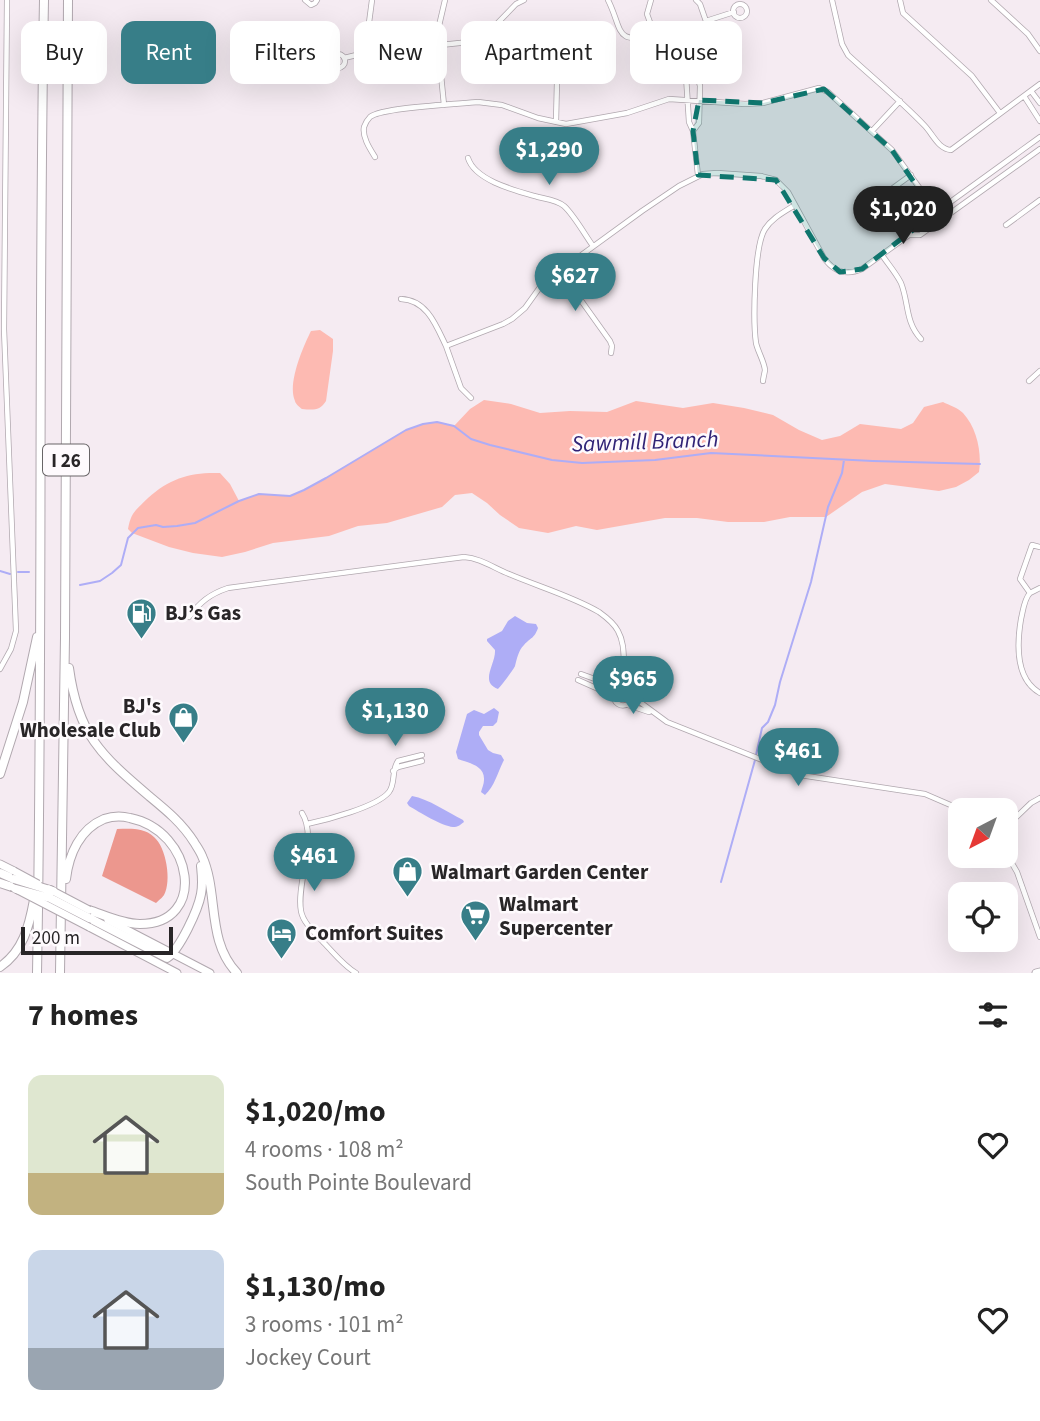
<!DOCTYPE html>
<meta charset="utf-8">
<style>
body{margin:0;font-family:"Source Sans 3",sans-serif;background:#f2f2f2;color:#222;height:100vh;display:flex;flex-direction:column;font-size:26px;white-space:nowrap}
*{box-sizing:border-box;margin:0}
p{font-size:23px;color:#767676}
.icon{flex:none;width:38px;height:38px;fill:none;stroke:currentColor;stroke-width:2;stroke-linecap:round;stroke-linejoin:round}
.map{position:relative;height:973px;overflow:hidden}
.sheet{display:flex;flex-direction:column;background:#fff;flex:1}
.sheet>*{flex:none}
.guide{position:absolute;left:21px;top:21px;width:999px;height:63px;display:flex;gap:14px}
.needle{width:46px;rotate:221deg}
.tools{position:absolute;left:948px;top:798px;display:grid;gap:14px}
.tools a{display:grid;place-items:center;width:70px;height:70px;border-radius:14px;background:#fff;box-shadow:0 7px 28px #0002;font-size:35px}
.scale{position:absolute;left:21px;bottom:18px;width:152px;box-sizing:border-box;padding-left:7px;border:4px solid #282527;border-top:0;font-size:19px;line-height:24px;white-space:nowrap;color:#282527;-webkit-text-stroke:5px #fefafd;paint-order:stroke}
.price{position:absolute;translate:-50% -60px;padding:0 16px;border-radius:24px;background:#377e88;color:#fff;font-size:23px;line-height:46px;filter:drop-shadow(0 2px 4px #0008)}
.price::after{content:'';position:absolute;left:50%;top:42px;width:21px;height:16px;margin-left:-10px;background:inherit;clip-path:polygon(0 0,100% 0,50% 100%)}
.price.on{background:#222;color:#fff}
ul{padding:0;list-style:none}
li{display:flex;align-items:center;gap:21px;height:175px;padding:0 28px}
li span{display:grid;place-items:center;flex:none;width:196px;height:140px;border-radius:14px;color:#555}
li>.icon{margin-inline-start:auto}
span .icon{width:84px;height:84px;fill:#fffc;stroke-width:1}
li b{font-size:30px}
h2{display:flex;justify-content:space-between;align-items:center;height:84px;padding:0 28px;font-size:30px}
.pill{padding:0 24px;border-radius:14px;background:#fff;box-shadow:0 7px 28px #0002;font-size:24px;line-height:63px}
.pill.on{background:#377e88;color:#fff}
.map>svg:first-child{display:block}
</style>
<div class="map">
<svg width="1040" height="973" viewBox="0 0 1040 973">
<rect width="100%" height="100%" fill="#f5ebf2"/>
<path fill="#fdbab2" d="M320 330 333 339V351L326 401C320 411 313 410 302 409 300 408 295 403 295 401 287 384 303 347 311 331Z
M484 400 511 404 540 413 570 411 607 412 636 401 683 408 713 403 744 408 773 415 799 430 822 440 840 436 860 424 901 429 913 423 924 407 943 402C949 405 958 408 963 413 977 428 982 453 979 472L969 480 956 487 939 491 885 484 862 492 826 517H790L764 522H728L697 518H665L597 530 576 526 548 533 519 528 500 515 487 503 472 493 455 495 442 507 387 523 358 526 329 536 273 543 245 552 222 557 193 553 169 547 132 533 128 529C131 512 136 510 148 498 170 478 191 472 220 473L230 484 239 501 259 494 290 496 304 490 326 478 406 430 423 424 437 422 454 426 470 409Z"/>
<path fill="#ec978e" d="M117 829C130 829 143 827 154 837 166 847 172 881 164 895 163 897 158 901 156 903L102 876Z"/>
<path fill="#aeadf6" d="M515 616 527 623 536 624 538 628C534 639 531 637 524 645 518 651 517 659 515 666 514 669 501 686 498 689 479 682 496 664 495 650L487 641V639L502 631 508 621Z
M494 708 499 712 497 722 493 726H483L479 732V735L488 750 493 753 501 755 504 760C498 771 495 786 485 795L481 792C482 788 484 784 484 780 485 765 468 763 458 759L456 752 467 714 474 710 484 714Z
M412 796C429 799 447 812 463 820L464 822C460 825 458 827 453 827 442 826 419 812 409 806L407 803Z"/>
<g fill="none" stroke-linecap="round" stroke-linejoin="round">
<path stroke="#aeadf6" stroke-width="2" d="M0 571 10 574
M18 572H29
M80 585 100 581 112 573 121 565 128 538 138 528 156 525 163 527 177 526 195 523 239 501 259 494 290 496 304 490 326 478 406 430 423 424 437 422 454 426 471 439 490 445 552 460 582 463 655 460 711 453 873 461 980 464
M756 755 762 728 768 722 775 705 780 682 811 582 828 507 842 473 844 460
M721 882 755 760"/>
<defs>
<path id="street" d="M305 0 311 5 315 3 317 0
M608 0C623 30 614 45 654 35
M651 0 647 14 660 50 664 56 684 72 686 76 689 122 693 131 699 123 700 86 695 66 700 58 708 49 711 42 708 27 700 4 696 0
M832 0 842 44 848 55C873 78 900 100 924 125 933 134 938 149 951 150L1040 84
M900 0 903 13 972 76 1000 113
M991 0 1028 34 1040 51
M733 11a7 7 0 1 1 14 0a7 7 0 1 1-14 0Z
M706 21 734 12
M365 53 372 0
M331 61a7 7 0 1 1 14 0a7 7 0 1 1-14 0Z
M344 58 365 53 469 42 485 36 516 4 524 0
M550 75a6 6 0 1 1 12 0a6 6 0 1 1-12 0Z
M1031 91 1040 103
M1024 96 1040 121
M444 105 438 45V30L445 0
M556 122 557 81
M693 131 698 175
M872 131 900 101
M1040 137 913 229 909 235H920L1040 149
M375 157C370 149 362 137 364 127 365 124 368 119 370 117 382 107 458 104 478 102L502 105 538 118 566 124 627 113 669 99 745 104 763 103 819 88 828 92 892 150 921 190 924 198 941 221
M468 158C475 181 517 191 538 197 546 199 557 200 564 206 574 215 585 235 593 246
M921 190 928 195 946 218
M882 196 911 175
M1006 225 1040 200
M882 255C888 264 896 273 901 283 909 303 905 322 921 339
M560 271 610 341 612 346 611 353
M401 299C427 300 436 325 446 346L503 324 512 319 525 308 543 283 642 211 679 186 703 174 717 173 761 176 776 180 788 192 824 258C834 272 846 276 862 269L909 235
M446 346 461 388 471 398
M763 381C763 379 765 371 765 370 764 361 758 352 756 343 753 321 754 246 765 229 772 218 784 212 795 205
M1029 381 1040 371
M1040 588C1038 589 1032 592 1030 593 1024 599 1023 611 1021 619 1017 643 1015 679 1040 693
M1030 593 1020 579 1032 545 1040 547
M189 617C200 602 210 594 228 588L464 557C480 558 494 568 509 574 537 586 574 597 599 612 606 617 614 623 618 631 628 649 620 670 629 688
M623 667 618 679V687L613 693C613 703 621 709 630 703L633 697
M0 669 11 649 16 631 4 329 7 0
M581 674 617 687
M578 680 612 695
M632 693 633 697 667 722 800 775 925 794 962 810
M628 705 649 712
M393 771 398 767 422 761
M302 813C318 838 296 883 301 911 303 923 316 934 324 943 334 953 343 965 356 973
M307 824C326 820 377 807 389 792 396 783 391 771 398 761L422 755
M1006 827 1031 803 1040 798
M1006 853 1017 872 1040 937"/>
<path id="primary" d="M0 864 14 871
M108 920 210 973
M89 927 177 973
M1036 973 1040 972"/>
<path id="highway" d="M69 668C78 735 101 755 149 796 166 810 182 823 194 842 197 847 200 851 202 856 219 893 206 941 237 973
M0 774 23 702 37 637
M0 873 14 879
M66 879C69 854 80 829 104 819 113 816 122 816 130 818 194 831 208 924 140 924 123 924 104 915 89 910
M0 883 12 887
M89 918 167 958C180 949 198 910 201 894 203 884 202 876 201 866
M0 967C23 951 29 927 34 900
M37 973C43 649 38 324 44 0
M60 973 65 638 68 0"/>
</defs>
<use href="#street" stroke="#b1a8af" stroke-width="6"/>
<use href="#primary" stroke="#b1a8af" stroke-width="9"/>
<use href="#highway" stroke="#b1a8af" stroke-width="10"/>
<use href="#street" stroke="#fff" stroke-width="4.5"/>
<use href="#primary" stroke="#fff" stroke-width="7"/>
<use href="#highway" stroke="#fff" stroke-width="8"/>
<defs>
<path id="primary-bridge" d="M14 871 38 884
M12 887 89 927
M49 889 89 910"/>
<path id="highway-bridge" d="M14 879 53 891
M16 889 50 898 89 918"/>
</defs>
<use href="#primary-bridge" stroke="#b1a8af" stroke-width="9" stroke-linecap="butt"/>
<use href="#highway-bridge" stroke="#b1a8af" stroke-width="10" stroke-linecap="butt"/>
<use href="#primary-bridge" stroke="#fff" stroke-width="7"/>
<use href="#highway-bridge" stroke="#fff" stroke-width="8"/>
</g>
<path fill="#0f766e" fill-opacity="0.2" stroke="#0f766e" stroke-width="5" stroke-dasharray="14 9" stroke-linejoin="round" d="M824 89 892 150 935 213 862 269 840 272 824 258 776 180 698 175 693 131 699 100 763 103Z"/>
<defs>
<symbol id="fuel-pin" viewBox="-11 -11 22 30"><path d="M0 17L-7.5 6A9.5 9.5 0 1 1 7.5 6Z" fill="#377e88" stroke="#fefafd"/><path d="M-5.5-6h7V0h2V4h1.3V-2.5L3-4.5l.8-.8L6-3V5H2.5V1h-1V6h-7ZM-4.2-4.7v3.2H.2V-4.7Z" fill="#fff"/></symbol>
<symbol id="shop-pin" viewBox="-11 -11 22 30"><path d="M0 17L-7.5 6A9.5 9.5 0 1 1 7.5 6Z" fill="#377e88" stroke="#fefafd"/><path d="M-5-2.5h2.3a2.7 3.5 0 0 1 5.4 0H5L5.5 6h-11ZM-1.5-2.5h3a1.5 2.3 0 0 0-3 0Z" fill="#fff"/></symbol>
<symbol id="supermarket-pin" viewBox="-11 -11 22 30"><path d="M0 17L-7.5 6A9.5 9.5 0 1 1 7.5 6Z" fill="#377e88" stroke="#fefafd"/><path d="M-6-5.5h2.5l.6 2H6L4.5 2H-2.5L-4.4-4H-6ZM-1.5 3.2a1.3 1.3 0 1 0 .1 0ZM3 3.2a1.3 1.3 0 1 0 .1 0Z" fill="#fff"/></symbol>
<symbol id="hotel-pin" viewBox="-11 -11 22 30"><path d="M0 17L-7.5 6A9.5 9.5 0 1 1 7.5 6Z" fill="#377e88" stroke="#fefafd"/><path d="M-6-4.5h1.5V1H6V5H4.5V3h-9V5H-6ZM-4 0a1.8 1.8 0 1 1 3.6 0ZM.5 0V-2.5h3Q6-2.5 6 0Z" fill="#fff"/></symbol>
</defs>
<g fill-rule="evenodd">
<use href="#fuel-pin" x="124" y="596" width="35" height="47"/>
<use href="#shop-pin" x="166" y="700" width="35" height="47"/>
<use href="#shop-pin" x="390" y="854" width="35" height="47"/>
<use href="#supermarket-pin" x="458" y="898" width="35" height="47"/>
<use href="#hotel-pin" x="264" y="916" width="35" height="47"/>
</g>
<g text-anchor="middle" stroke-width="5" stroke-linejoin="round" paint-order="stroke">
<rect fill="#fefafd" stroke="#686567" stroke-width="2" x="43" y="444.5" width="46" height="31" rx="5"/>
<g font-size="19" font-weight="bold" fill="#282527">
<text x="66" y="467">I 26</text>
</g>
<g font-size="21" font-weight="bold" fill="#282527" stroke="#fefafd" text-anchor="start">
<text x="165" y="620">BJ’s Gas</text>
<text x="161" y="713" text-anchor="end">BJ's<tspan x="161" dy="24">Wholesale Club</tspan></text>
<text x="431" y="879">Walmart Garden Center</text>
<text x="499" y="911">Walmart<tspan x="499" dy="24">Supercenter</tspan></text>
<text x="305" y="940">Comfort Suites</text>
</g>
<g font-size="23" font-style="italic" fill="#312376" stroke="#fefafd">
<text transform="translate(645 441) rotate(-2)" y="8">Sawmill Branch</text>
</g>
</g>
</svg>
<div class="tools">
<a><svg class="needle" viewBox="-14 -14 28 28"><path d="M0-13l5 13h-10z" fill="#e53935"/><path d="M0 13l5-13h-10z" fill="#767676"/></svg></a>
<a><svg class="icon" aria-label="locate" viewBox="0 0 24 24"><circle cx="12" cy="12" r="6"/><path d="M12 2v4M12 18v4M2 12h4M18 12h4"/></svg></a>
</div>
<div class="scale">200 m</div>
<b class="price" style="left:549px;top:187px">$1,290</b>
<b class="price on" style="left:903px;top:246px">$1,020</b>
<b class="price" style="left:575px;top:313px">$627</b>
<b class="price" style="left:633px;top:716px">$965</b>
<b class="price" style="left:395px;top:748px">$1,130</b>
<b class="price" style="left:798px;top:788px">$461</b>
<b class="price" style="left:314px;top:893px">$461</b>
<div class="guide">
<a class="pill">Buy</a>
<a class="pill on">Rent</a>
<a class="pill">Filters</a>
<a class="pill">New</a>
<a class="pill">Apartment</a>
<a class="pill">House</a>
</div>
</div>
<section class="sheet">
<h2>7 homes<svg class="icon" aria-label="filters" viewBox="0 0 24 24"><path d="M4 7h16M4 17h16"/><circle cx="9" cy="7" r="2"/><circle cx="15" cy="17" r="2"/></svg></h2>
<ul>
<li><span style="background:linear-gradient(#dfe7d0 70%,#c2b280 0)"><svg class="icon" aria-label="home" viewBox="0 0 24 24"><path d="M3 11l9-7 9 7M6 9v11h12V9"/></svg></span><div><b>$1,020/mo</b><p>4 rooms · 108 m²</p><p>South Pointe Boulevard</p></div><svg class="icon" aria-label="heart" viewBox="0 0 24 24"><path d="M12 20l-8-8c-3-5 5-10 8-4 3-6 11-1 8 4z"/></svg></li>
<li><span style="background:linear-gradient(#c9d6e8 70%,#9aa5b1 0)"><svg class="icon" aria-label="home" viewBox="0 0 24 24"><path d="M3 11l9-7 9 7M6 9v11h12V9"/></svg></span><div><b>$1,130/mo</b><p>3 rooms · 101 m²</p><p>Jockey Court</p></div><svg class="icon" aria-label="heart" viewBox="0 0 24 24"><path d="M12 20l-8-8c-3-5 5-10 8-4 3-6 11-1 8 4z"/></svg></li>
</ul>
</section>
